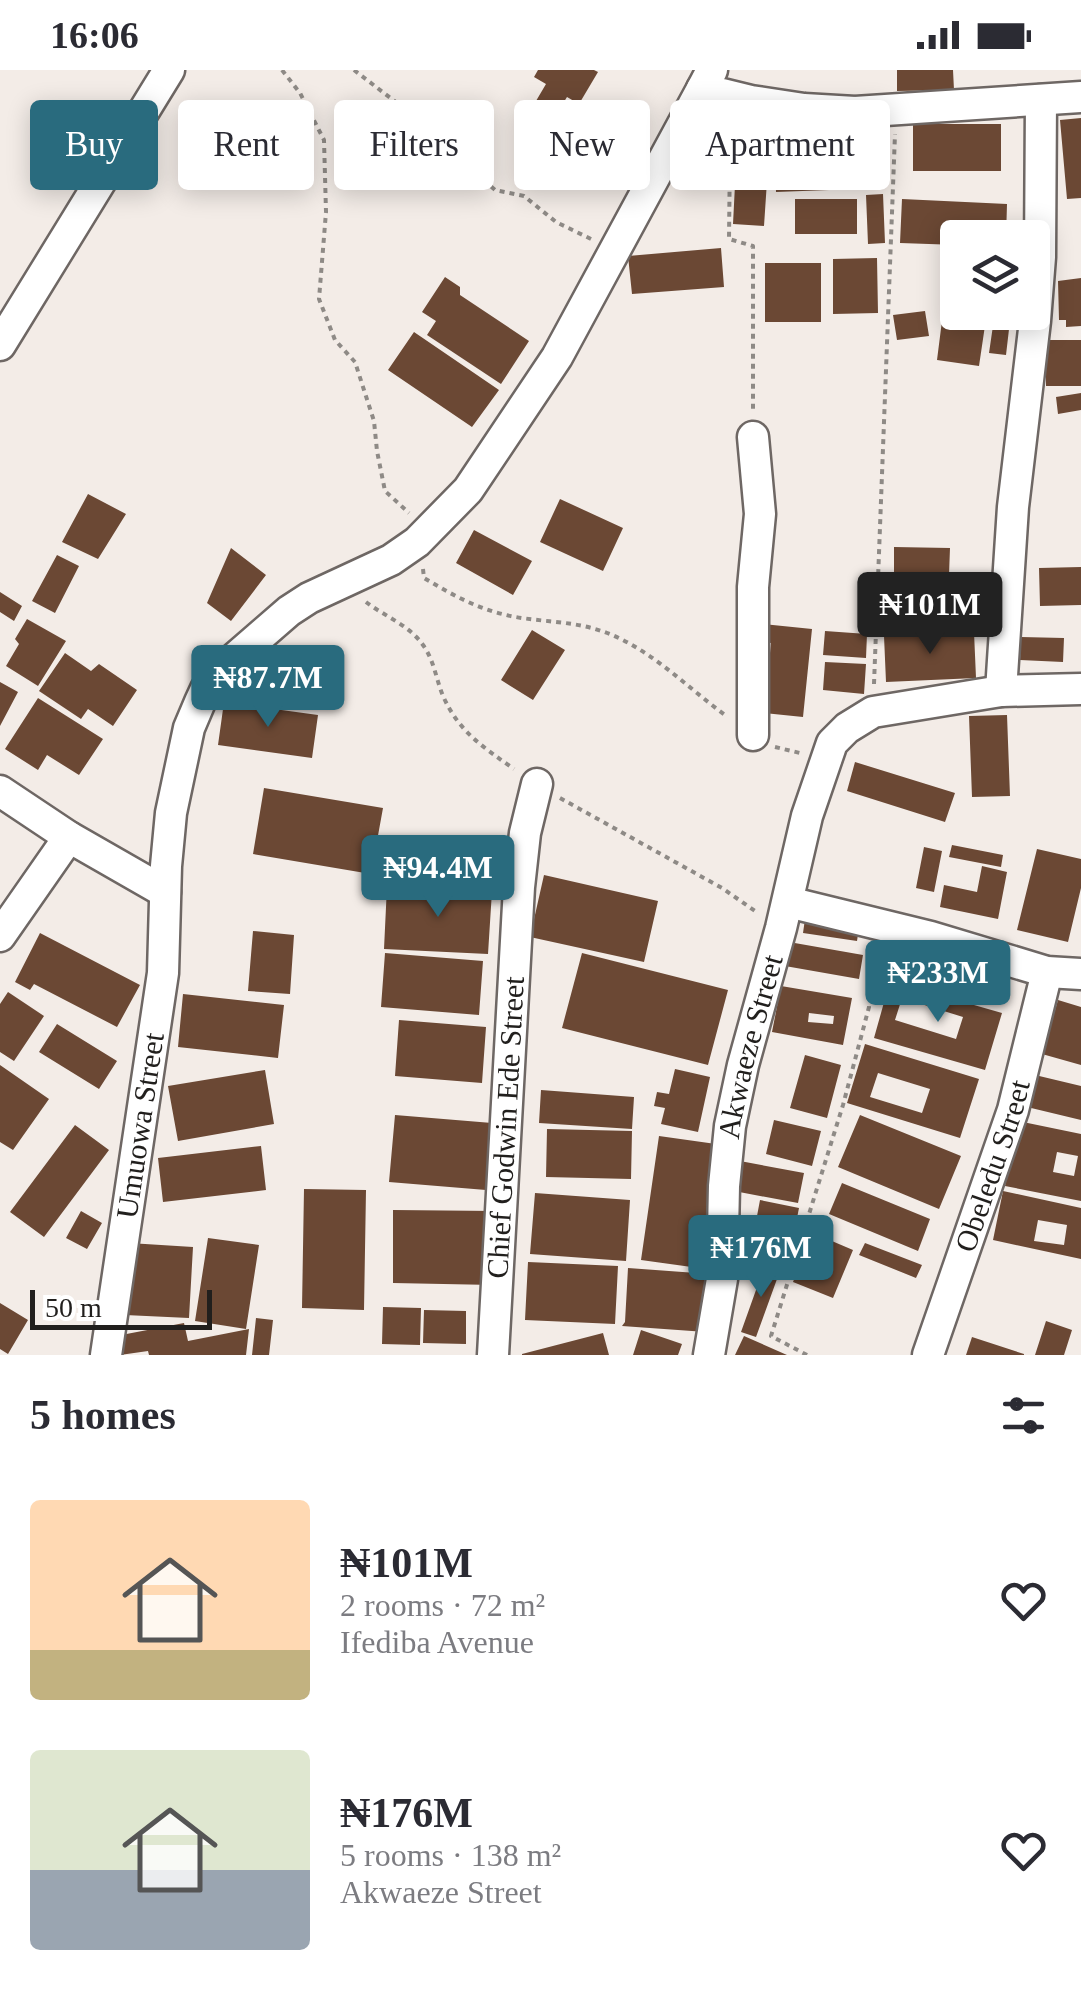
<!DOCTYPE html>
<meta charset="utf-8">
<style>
body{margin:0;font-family:Georgia,serif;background:#f2f2f3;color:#2b2b33;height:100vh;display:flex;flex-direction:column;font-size:38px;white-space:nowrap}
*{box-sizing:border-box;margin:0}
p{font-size:32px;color:#7c7c81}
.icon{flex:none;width:55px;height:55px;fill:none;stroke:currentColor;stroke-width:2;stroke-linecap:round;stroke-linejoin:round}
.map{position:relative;height:1285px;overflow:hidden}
.side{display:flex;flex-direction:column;background:#fff;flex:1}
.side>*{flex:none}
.guide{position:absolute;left:30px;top:30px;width:1022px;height:90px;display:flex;gap:20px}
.tools{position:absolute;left:940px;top:150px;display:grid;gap:20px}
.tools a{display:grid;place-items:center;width:110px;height:110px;border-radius:10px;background:#fff;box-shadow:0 5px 25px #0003;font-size:50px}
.scale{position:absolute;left:30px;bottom:25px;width:182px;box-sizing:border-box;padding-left:10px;border:5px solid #211f1d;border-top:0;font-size:28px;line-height:35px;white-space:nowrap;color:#211f1d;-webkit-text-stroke:8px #fff;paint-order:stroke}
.price{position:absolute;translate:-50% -85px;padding:0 22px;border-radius:10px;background:#296b7e;color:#fff;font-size:32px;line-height:65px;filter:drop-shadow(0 2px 5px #0008)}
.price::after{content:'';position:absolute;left:50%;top:60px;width:30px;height:22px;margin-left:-15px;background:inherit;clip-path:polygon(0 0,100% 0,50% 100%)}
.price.selected{background:#222;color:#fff}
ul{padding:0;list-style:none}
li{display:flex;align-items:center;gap:30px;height:250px;padding:0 30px}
li span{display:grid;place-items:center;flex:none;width:280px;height:200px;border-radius:10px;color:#555}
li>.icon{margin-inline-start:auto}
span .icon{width:120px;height:120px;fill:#fffc;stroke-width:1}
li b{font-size:42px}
h2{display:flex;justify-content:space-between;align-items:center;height:120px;padding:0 30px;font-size:42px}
.tag{padding:0 35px;border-radius:10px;background:#fff;box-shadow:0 5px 25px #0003;font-size:35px;line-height:90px}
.tag.selected{background:#296b7e;color:#fff}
.status{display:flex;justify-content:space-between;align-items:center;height:70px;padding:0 50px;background:#fff;direction:ltr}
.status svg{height:28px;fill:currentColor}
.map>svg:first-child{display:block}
</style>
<div class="status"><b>16:06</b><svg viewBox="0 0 49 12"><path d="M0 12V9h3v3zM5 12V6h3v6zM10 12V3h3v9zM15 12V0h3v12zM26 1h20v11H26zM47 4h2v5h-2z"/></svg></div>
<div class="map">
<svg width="1081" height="1285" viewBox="0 0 1081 1285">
<rect width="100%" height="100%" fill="#f3ece7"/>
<path fill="#6b4834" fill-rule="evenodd" d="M538 0H594L598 2 579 34 567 27 557 43 536 31 546 14 534 7Z
M897 0H953L954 20 897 21Z
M592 30 642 63 625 89 608 94 578 93 562 75Z
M1081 48V128L1067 129 1060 50Z
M913 54H1001V101H913Z
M863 59 864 79 767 83 766 62Z
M881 82 882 118 776 122 775 86Z
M736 95 768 96 764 156 733 154Z
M883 124 885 173 868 174 866 125Z
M795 129H857V164H795Z
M902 129 1007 134 1006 168H958V175L900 173Z
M721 178 724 217 632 224 628 186Z
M877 188 878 243 833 244V189Z
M765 193H821V252H765Z
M445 207 460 217V225L529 271 501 314 427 265 436 251 422 242Z
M1081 208V256L1066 257V250H1059L1058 211Z
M944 235 958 236V242H987L979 296 937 290Z
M925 241 929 266 897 270 893 245Z
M995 242H1011L1006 285 989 283Z
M414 262 499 320 472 357 388 300Z
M1046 270H1081V316H1046Z
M1081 323V340L1058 344 1056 327Z
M88 424 126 444 98 489 62 472Z
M560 429 623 458 603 501 540 472Z
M474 460 532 491 513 525 456 493Z
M894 477 950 478 949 505 894 504Z
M231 478 266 505 231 551 207 533Z
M57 485 79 496 55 543 32 531Z
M1081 497V535L1040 536 1039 498Z
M942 511 981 512 980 529H941Z
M900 512H922V526H900Z
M0 522 22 536 14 551 0 542Z
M27 549 66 571 38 616 6 596 19 574 15 569Z
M763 554 812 559 803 647 764 643 771 573 761 572Z
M532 560 565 580 533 630 501 610Z
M825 561 867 564 866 588 823 585Z
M974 562 976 608 886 612 884 566Z
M1021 567 1064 568 1063 592 1020 590Z
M65 583 91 601 99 594 137 620 113 656 88 639 81 649 39 621Z
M825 592 866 594 864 624 823 620Z
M0 612 18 622 0 656Z
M38 628 103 669 79 705 47 685 38 700 5 679Z
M224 632 318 645 312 688 218 675Z
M1007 645 1010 726 972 727 969 646Z
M855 692 955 723 945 752 847 721Z
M264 718 383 738 371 804 253 784Z
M952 775 1003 785 1001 797 949 787Z
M924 777 942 781 934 822 916 818Z
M1037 779 1081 789V818L1068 872 1017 860Z
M982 796 1007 802 998 849 940 837 944 815 977 822Z
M544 805 658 831 644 892 530 867Z
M387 816 492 821 488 884 384 879Z
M805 849 859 858 857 871 803 863Z
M253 861 294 865 290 924 248 921Z
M40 863 140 915 117 957 34 914 30 920 15 912Z
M789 872 863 885 859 909 785 896Z
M385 883 483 891 479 945 381 937Z
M582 883 728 920 708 995 562 958Z
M890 911 1002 943 985 1000 874 968ZM902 928 963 947 956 969 895 950Z
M781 916 852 928 843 975 772 962ZM809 943 834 946 833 954 808 952Z
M8 922 44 946 14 991 0 982V934Z
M183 924 284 935 278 988 178 977Z
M1058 930 1081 937V995L1042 984Z
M399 950 486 957 482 1013 395 1006Z
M57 954 117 991 99 1019 39 982Z
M865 974 979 1009 960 1068 847 1033ZM878 1003 930 1019 922 1043 870 1027Z
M805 985 841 995 827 1048 790 1038Z
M0 995 49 1029 13 1080 0 1072Z
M675 999 710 1007 698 1062 661 1054 665 1038 654 1036 657 1022 669 1024Z
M265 1000 274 1054 178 1071 168 1016Z
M1035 1005 1081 1016V1050L1027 1037Z
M541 1020 634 1027 632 1059 539 1053Z
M395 1045 492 1053 486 1120 389 1112Z
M860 1045 961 1086 939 1139 838 1097Z
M774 1050 821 1061 812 1096 766 1084Z
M1018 1051 1081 1064V1131L1005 1116ZM1057 1082 1078 1086 1074 1106 1053 1102Z
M75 1055 109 1080 44 1167 10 1142Z
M547 1059 632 1061 631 1109 546 1107Z
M659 1066 723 1075 706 1199 641 1190Z
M261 1076 266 1120 163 1132 158 1088Z
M740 1091 804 1103 798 1133 734 1121Z
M842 1113 930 1149 918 1181 829 1144Z
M304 1119 366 1120 364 1240 302 1238Z
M1003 1121 1081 1138V1189L993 1170ZM1038 1150 1067 1155 1064 1175 1034 1171Z
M535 1123 630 1130 626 1191 530 1184Z
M760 1130 799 1138 796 1153 757 1146Z
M393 1140 495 1141 494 1215 393 1213Z
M81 1141 102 1153 87 1179 66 1168Z
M730 1152 788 1163 784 1185 726 1174Z
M813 1163 853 1180 833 1228 793 1212Z
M208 1168 259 1175 246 1259 195 1251Z
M129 1173 193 1177 189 1248 125 1245Z
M865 1173 922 1195 916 1208 859 1185Z
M528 1192 618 1196 615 1254 525 1250Z
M766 1192 781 1198 756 1267 741 1262Z
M628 1198 710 1204 706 1262 622 1256 625 1252Z
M0 1233 28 1250 8 1284 0 1279Z
M383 1237 421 1238 420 1275 382 1274Z
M424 1240 466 1241V1274L423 1273Z
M256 1248 273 1250 269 1285H252Z
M1046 1251 1072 1260 1064 1285H1035Z
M184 1253 188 1271 249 1259 246 1285H149L148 1281 120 1285 116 1266Z
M641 1260 682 1274 678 1285H633Z
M603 1263 609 1285H522V1284Z
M744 1266 787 1285H735Z
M972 1267 1024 1284V1285H966Z"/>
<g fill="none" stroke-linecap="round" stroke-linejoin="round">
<defs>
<g id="minor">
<path d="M712 0 702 19 751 31 804 39 855 42 1081 27"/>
<path d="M0 275 169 0"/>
<path d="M1001 621 1013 437 1035 251 1040 187 1041 30"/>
<path d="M753 665V517L760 444 753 367"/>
<path d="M0 721 69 767 165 822"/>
<path d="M788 832 931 867 1047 902 1081 904"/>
<path d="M0 866 69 767"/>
<path id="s1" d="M106 1285 163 903 166 796 171 743 189 658 200 632 206 619 221 600 289 541 309 528 391 490 417 472 468 420 557 287 702 19"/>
<path id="s2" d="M493 1285 519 817 525 763 537 714"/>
<path id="s3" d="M709 1285 722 1209 724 1116 730 1056 743 995 781 858 807 746 832 673 847 658 873 642 1001 621 1081 619"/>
<path id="s4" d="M928 1285 1013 1040 1047 902"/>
</g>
</defs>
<use href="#minor" stroke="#6e6764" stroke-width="35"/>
<path stroke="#8e8a86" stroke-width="4" stroke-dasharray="5 5" stroke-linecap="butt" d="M282 0 300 23 324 70 326 142 319 229 335 270 355 292 374 351 377 381 385 421 409 443
M354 0 397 33 495 120 524 126 556 152 591 169
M741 54 730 79 729 169 753 176V339
M423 499 424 508C449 523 474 537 502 544 532 552 565 550 595 559 645 573 684 615 725 645
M366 532C384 546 409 555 423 575 434 590 436 609 443 626 459 662 483 677 514 699
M874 614 895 64
M775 677 800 683
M560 728 722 818 755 841
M807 1285 771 1266 843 1035 869 937 874 883"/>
<use href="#minor" stroke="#fff" stroke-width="30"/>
</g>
<g text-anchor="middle" stroke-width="10" stroke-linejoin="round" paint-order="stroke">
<g font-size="30" fill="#211f1d" stroke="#fff">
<text dy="10" stroke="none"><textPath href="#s3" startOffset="312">Akwaeze Street</textPath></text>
<text dy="10" stroke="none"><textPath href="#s1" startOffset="232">Umuowa Street</textPath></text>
<text dy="10" stroke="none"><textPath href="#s2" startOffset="228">Chief Godwin Ede Street</textPath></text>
<text dy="10" stroke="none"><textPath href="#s4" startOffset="200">Obeledu Street</textPath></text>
</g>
</g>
</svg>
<div class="tools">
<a><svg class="icon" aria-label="layers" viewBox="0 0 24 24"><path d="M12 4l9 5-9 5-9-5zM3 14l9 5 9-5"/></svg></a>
</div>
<div class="scale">50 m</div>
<b class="price selected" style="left:930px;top:587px">₦101M</b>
<b class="price" style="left:268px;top:660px">₦87.7M</b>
<b class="price" style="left:438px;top:850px">₦94.4M</b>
<b class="price" style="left:938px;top:955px">₦233M</b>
<b class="price" style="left:761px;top:1230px">₦176M</b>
<div class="guide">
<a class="tag selected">Buy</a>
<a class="tag">Rent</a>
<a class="tag">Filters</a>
<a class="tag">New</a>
<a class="tag">Apartment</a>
</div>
</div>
<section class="side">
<h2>5 homes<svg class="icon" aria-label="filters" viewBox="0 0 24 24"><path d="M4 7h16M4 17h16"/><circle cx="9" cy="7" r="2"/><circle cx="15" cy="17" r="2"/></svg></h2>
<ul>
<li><span style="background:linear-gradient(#ffd9b3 75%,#c2b280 0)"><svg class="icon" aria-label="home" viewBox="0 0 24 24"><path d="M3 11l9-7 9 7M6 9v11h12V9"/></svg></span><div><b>₦101M</b><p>2 rooms · 72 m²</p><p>Ifediba Avenue</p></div><svg class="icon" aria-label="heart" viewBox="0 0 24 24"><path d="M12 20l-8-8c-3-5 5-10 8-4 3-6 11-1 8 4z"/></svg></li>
<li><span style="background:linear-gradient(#dfe7d0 60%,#9aa5b1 0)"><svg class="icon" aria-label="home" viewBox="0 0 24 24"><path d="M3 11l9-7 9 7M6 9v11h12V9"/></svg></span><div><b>₦176M</b><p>5 rooms · 138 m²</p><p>Akwaeze Street</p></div><svg class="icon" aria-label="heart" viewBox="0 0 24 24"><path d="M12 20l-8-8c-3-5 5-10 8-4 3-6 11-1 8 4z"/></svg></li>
</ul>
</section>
